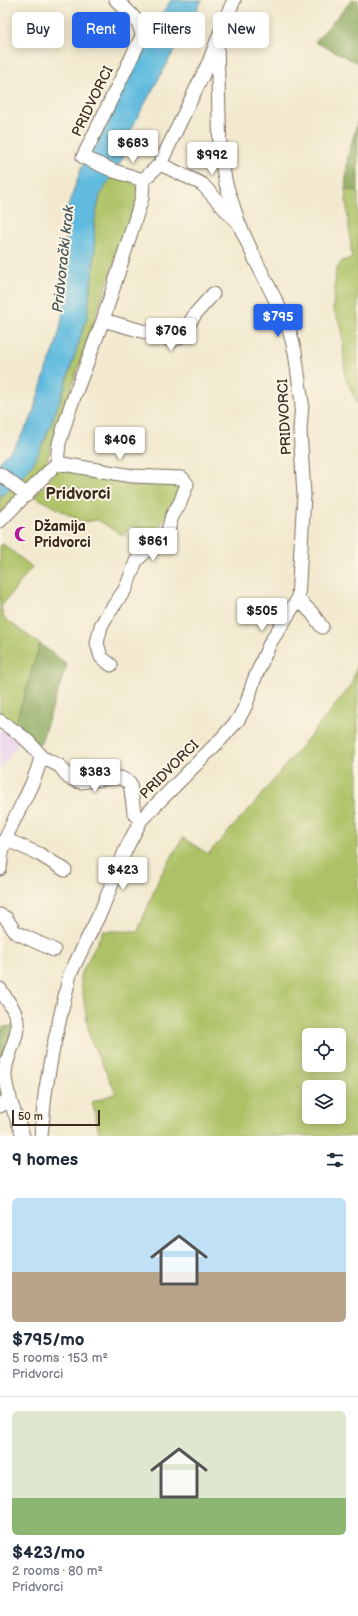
<!DOCTYPE html>
<meta charset="utf-8">
<style>
body{margin:0;font-family:"Balsamiq Sans",sans-serif;background:#f2f2f3;color:#1f2937;height:100vh;display:flex;flex-direction:column;font-size:15px;white-space:nowrap}
*{box-sizing:border-box;margin:0}
p{font-size:13px;color:#747a83}
.icon{flex:none;width:22px;height:22px;fill:none;stroke:currentColor;stroke-width:2;stroke-linecap:round;stroke-linejoin:round}
.map{position:relative;height:1136px;overflow:hidden}
.details{display:flex;flex-direction:column;background:#fff;flex:1}
.details>*{flex:none}
.top-card{position:absolute;left:12px;top:12px;width:334px;height:36px;display:flex;gap:8px}
.tools{position:absolute;left:302px;top:1028px;display:grid;gap:8px}
.tools a{display:grid;place-items:center;width:44px;height:44px;border-radius:6px;background:#fff;box-shadow:0 2px 10px #0003;font-size:20px}
.scale{position:absolute;left:12px;bottom:10px;width:88px;box-sizing:border-box;padding-left:4px;border:2px solid #3b2a1e;border-top:0;font-size:11px;line-height:14px;white-space:nowrap;color:#3b2a1e;-webkit-text-stroke:3px #fcf5e5;paint-order:stroke}
.price{position:absolute;translate:-50% -34px;padding:0 9px;border-radius:4px;background:#fff;color:#222;font-size:13px;line-height:26px;filter:drop-shadow(0 1px 2px #0008)}
.price::after{content:'';position:absolute;left:50%;top:24px;width:12px;height:9px;margin-left:-6px;background:inherit;clip-path:polygon(0 0,100% 0,50% 100%)}
.price.current{background:#2563eb;color:#fff}
ul{padding:0;list-style:none}
li{display:grid;align-content:center;gap:8px;height:212px;padding:0 12px}
li+li{border-top:1px solid #e0e1e3}
li span{display:grid;place-items:center;height:124px;border-radius:6px;color:#555}
li>.icon{margin-inline-start:auto}
span .icon{width:72px;height:72px;fill:#fffc;stroke-width:1}
li b{font-size:17px}
h2{display:flex;justify-content:space-between;align-items:center;height:48px;padding:0 12px;font-size:17px}
.tag{padding:0 14px;border-radius:6px;background:#fff;box-shadow:0 2px 10px #0003;font-size:14px;line-height:36px}
.tag.current{background:#2563eb;color:#fff}
.map>svg:first-child{display:block}
</style>
<div class="map">
<svg width="358" height="1136" viewBox="0 0 358 1136">
<rect width="100%" height="100%" fill="#fcf5e5"/>
<filter id="ink" filterUnits="userSpaceOnUse"><feTurbulence type="fractalNoise" baseFrequency=".025" numOctaves="2"/><feDisplacementMap in="SourceGraphic" scale="8" xChannelSelector="R" yChannelSelector="G"/><feConvolveMatrix kernelMatrix="1 2 1 2 8 2 1 2 1" color-interpolation-filters="sRGB"/></filter>
<filter id="wash" filterUnits="userSpaceOnUse"><feTurbulence type="fractalNoise" baseFrequency=".012" numOctaves="4" result="noise"/><feDisplacementMap in="SourceGraphic" scale="16" xChannelSelector="R" yChannelSelector="G"/><feGaussianBlur stdDeviation="0.9" result="paint"/><feColorMatrix in="noise" values="0 0 0 0 0 0 0 0 0 0 0 0 0 0 0 0 0 1.4 0 .05"/><feComposite in="paint" operator="in"/></filter>
<g filter="url(#wash)">
<rect width="100%" height="100%" fill="#f2e9cf"/>
<path fill="#e9d2ee" d="M0 727 20 741 0 770Z"/>
<path fill="#adc266" stroke="#747642" fill-rule="evenodd" d="M113 173 141 188 91 329 46 463 34 480 25 483 19 481 34 462 46 437 63 392 87 317 95 251 94 224 100 195Z
M345 189 358 191V405L345 377 342 330 333 308 336 270 342 261 352 258Z
M67 466 179 485 180 495 162 522 159 529 154 533 129 526 124 536 98 520 82 522 34 496 57 471Z
M12 488 16 492 18 498 0 516V497Z
M3 544 32 567 1 607 4 618 40 644 15 725 0 717V546Z
M358 662V1136H100L92 1102 116 1093 90 1039 80 976 103 931H138L160 876 183 838 208 854 253 805 351 686ZM309 1035H339V1065H309ZM309 1087H339V1117H309Z"/>
<path fill="#8aa85b" stroke="#62693c" d="M352 0H358V63L315 42Z
M358 121V191L345 189 348 155Z
M40 644 67 664 40 745 15 725Z
M13 1026 4 1092 0 1097V1032L3 1027Z"/>
<path fill="#61bbdf" stroke="#4e727e" d="M171 0H202L132 127 124 156 100 195 94 224 95 251 87 317 63 392 46 437 34 462 19 481 0 497V461L15 446 31 419 46 370 55 348 61 325 66 290 65 263 68 207 81 169 143 42Z"/>
</g>
<g filter="url(#ink)">
<g fill="none" stroke-linecap="round" stroke-linejoin="round">
<defs>
<path id="minor" d="M116 0C126 10 141 20 142 36L83 157 114 171 143 180
M217 43 220 153 226 184 239 224 256 261 288 325 295 352 302 403 300 430 304 495 298 599 312 613 322 627
M160 164 202 184 236 221
M103 320 174 340 181 336 196 313 213 294
M57 463 132 476 182 478 187 484 180 503 172 516 167 534 161 542 151 546 136 561 126 588 106 617 101 626 97 643 101 657 111 665
M0 474 27 495
M0 521 57 463 59 443 71 405 103 320 142 198 143 180 160 164 209 62 225 20 234 0
M0 721C16 731 31 741 41 757 34 787 17 810 6 838 2 847 1 859 0 869
M41 757 60 766 69 778 80 782 108 778H121L130 783 134 813 141 820
M5 839 39 854 65 870
M0 915 6 918 15 932 54 950
M0 989C5 998 13 1006 16 1016 22 1037 4 1055 5 1076 6 1096 17 1117 23 1136
M0 1106 10 1097
M41 1136 45 1094 52 1053 70 974 101 911 126 849 141 820 221 739 238 720 246 705 254 680 270 643 298 599"/>
</defs>
<use href="#minor" stroke="#7b6d5c" stroke-width="15"/>
<use href="#minor" stroke="#fff" stroke-width="13"/>
</g>
</g>
<defs>
<symbol id="mosque-bare" viewBox="-9 -9 18 18"><path d="M3.5-4.9A6 6 0 1 0 3.5 4.9A5 5 0 1 1 3.5-4.9Z" fill="#b5179e" stroke="#fcf5e5" stroke-width="2.5" paint-order="stroke"/></symbol>
</defs>
<g fill-rule="evenodd">
<use href="#mosque-bare" x="11" y="523" width="22" height="22"/>
</g>
<g text-anchor="middle" stroke-width="4" stroke-linejoin="round" paint-order="stroke">
<g font-size="14" fill="#3b2a1e" stroke="#fcf5e5">
<text transform="translate(92 101) rotate(-64)" y="5">PRIDVORCI</text>
<text transform="translate(284 417) rotate(-93)" y="5">PRIDVORCI</text>
<text transform="translate(169 769) rotate(-45)" y="5">PRIDVORCI</text>
</g>
<g font-size="14" font-weight="bold" fill="#3b2a1e" stroke="#fcf5e5" text-anchor="start">
<text x="34" y="531">Džamija<tspan x="34" dy="16">Pridvorci</tspan></text>
</g>
<g font-size="15" font-style="italic" fill="#465658" stroke="#fcf5e5">
<text transform="translate(63 259) rotate(-84)" y="5">Pridvorački krak</text>
</g>
<g font-size="16" font-weight="bold" fill="#3b2a1e" stroke="#fcf5e5">
<text x="78" y="499">Pridvorci</text>
</g>
</g>
</svg>
<div class="tools">
<a><svg class="icon" aria-label="locate" viewBox="0 0 24 24"><circle cx="12" cy="12" r="6"/><path d="M12 2v4M12 18v4M2 12h4M18 12h4"/></svg></a>
<a><svg class="icon" aria-label="layers" viewBox="0 0 24 24"><path d="M12 4l9 5-9 5-9-5zM3 14l9 5 9-5"/></svg></a>
</div>
<div class="scale">50 m</div>
<b class="price" style="left:133px;top:164px">$683</b>
<b class="price" style="left:212px;top:176px">$992</b>
<b class="price current" style="left:278px;top:338px">$795</b>
<b class="price" style="left:171px;top:352px">$706</b>
<b class="price" style="left:120px;top:461px">$406</b>
<b class="price" style="left:153px;top:562px">$861</b>
<b class="price" style="left:262px;top:632px">$505</b>
<b class="price" style="left:95px;top:793px">$383</b>
<b class="price" style="left:123px;top:891px">$423</b>
<div class="top-card">
<a class="tag">Buy</a>
<a class="tag current">Rent</a>
<a class="tag">Filters</a>
<a class="tag">New</a>
</div>
</div>
<section class="details">
<h2>9 homes<svg class="icon" aria-label="filters" viewBox="0 0 24 24"><path d="M4 7h16M4 17h16"/><circle cx="9" cy="7" r="2"/><circle cx="15" cy="17" r="2"/></svg></h2>
<ul>
<li><span style="background:linear-gradient(#bfe0f5 60%,#b9a48a 0)"><svg class="icon" aria-label="home" viewBox="0 0 24 24"><path d="M3 11l9-7 9 7M6 9v11h12V9"/></svg></span><div><b>$795/mo</b><p>5 rooms · 153 m²</p><p>Pridvorci</p></div></li>
<li><span style="background:linear-gradient(#dfe7d0 70%,#8fb573 0)"><svg class="icon" aria-label="home" viewBox="0 0 24 24"><path d="M3 11l9-7 9 7M6 9v11h12V9"/></svg></span><div><b>$423/mo</b><p>2 rooms · 80 m²</p><p>Pridvorci</p></div></li>
</ul>
</section>
